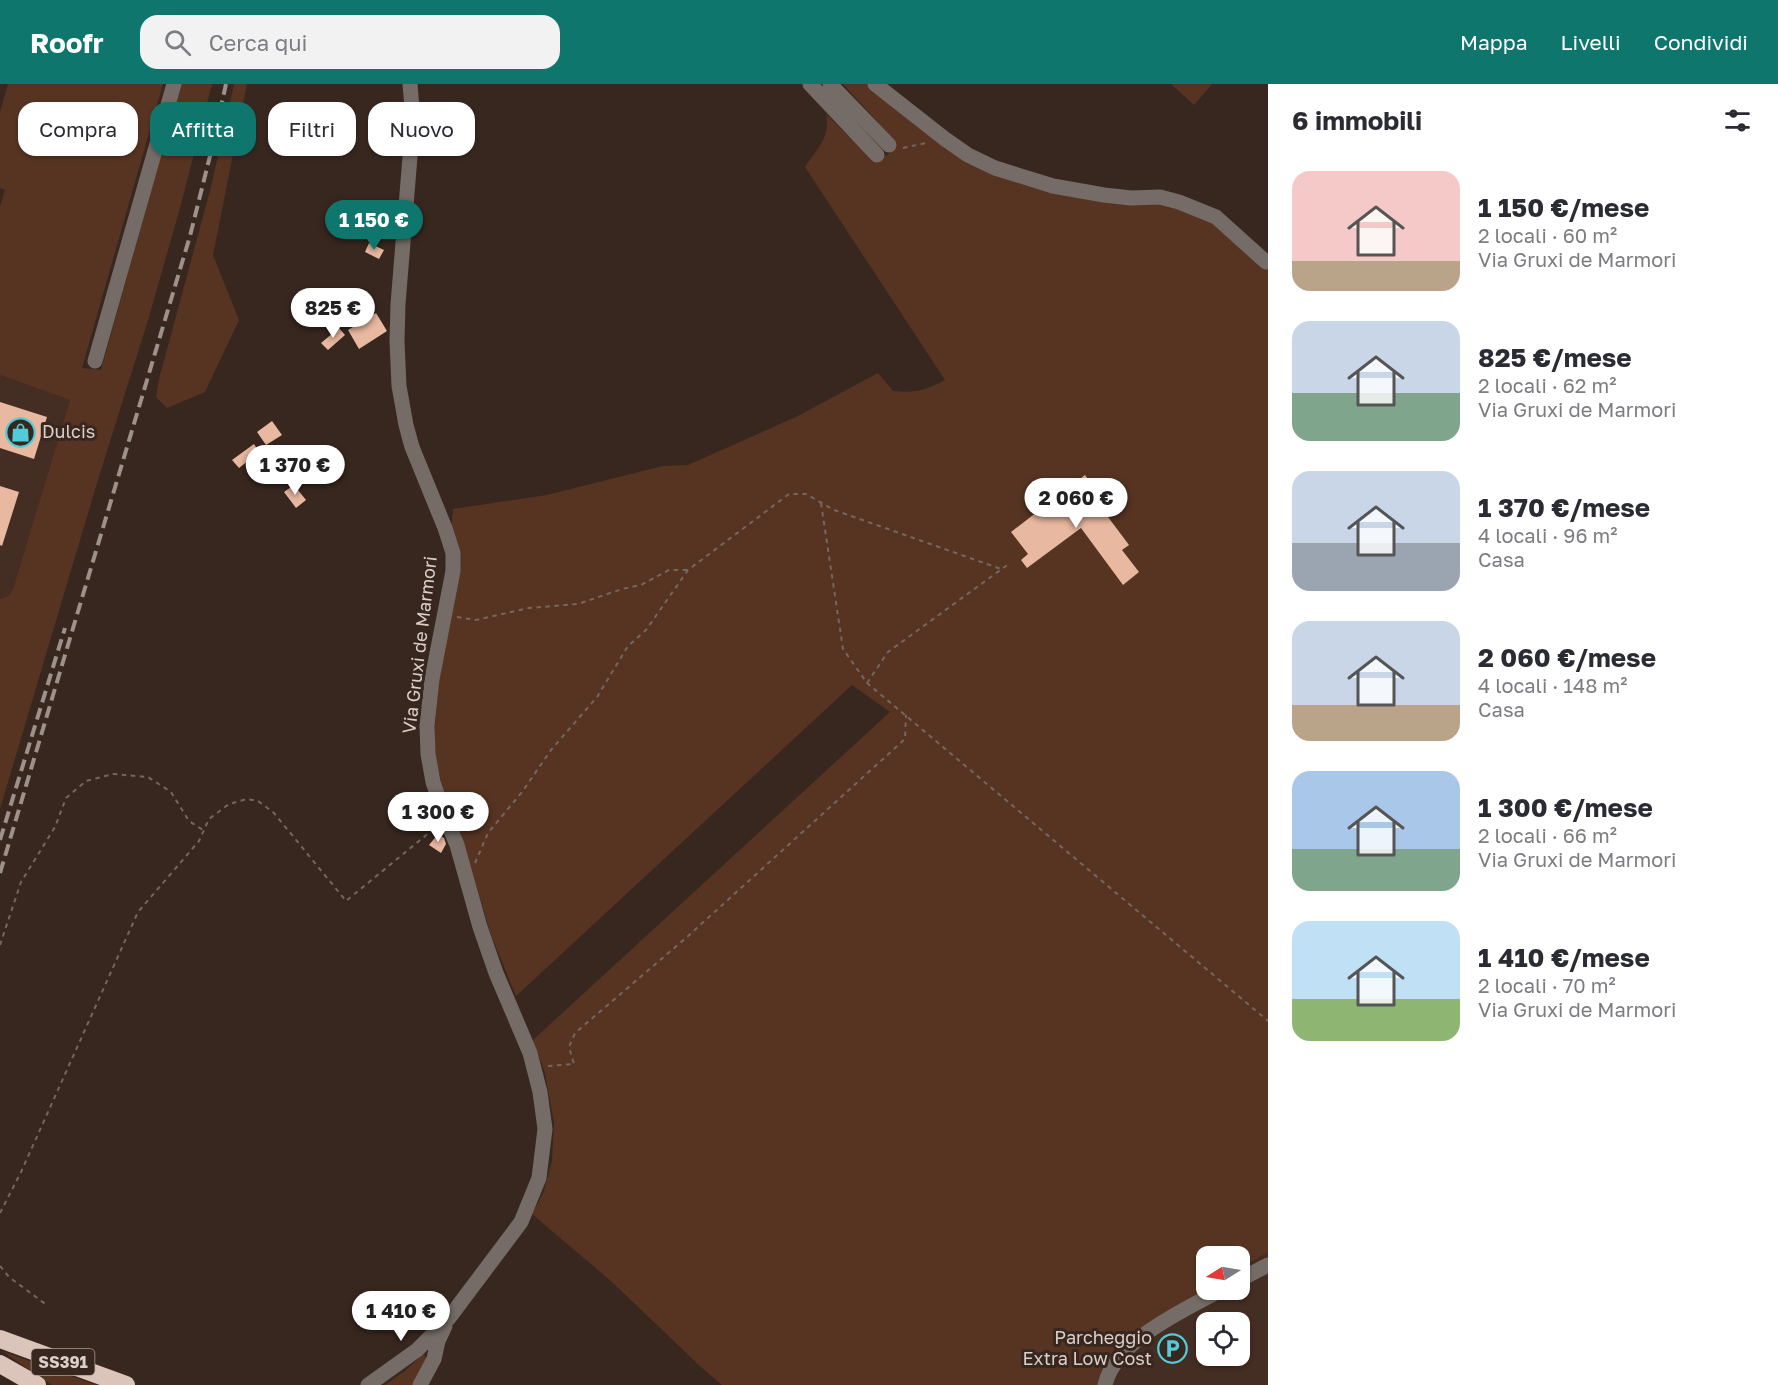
<!DOCTYPE html>
<html lang="it">
<meta charset="utf-8">
<style>
body{margin:0;font-family:"Golos Text",sans-serif;background:#f2f2f3;color:#2b2b33;height:100vh;display:flex;flex-direction:column;font-size:22px;white-space:nowrap}
*{box-sizing:border-box;margin:0}
p{font-size:20px;color:#7c7c81}
.icon{flex:none;width:33px;height:33px;fill:none;stroke:currentColor;stroke-width:2;stroke-linecap:round;stroke-linejoin:round}
.map{position:relative;flex:1;overflow:hidden}
.panel{display:flex;flex-direction:column;background:#fff;width:510px}
.panel>*{flex:none}
.hud{position:absolute;left:18px;top:18px;width:570px;height:54px;display:flex;gap:12px}
.needle{width:39px;rotate:259deg}
.controls{position:absolute;left:1196px;top:1162px;display:grid;gap:12px}
.controls a{display:grid;place-items:center;width:54px;height:54px;border-radius:12px;background:#fff;box-shadow:0 2px 4px #0004;font-size:30px}
.price{position:absolute;translate:-50% -51px;padding:0 14px;border-radius:21px;background:#fff;color:#222;font-size:20px;line-height:39px;filter:drop-shadow(0 2px 3px #0008)}
.price::after{content:'';position:absolute;left:50%;top:36px;width:18px;height:14px;margin-left:-9px;background:inherit;clip-path:polygon(0 0,100% 0,50% 100%)}
.price.on{background:#0f766e;color:#fff}
ul{padding:0;list-style:none}
li{display:flex;align-items:center;gap:18px;height:150px;padding:0 24px}
li span{display:grid;place-items:center;flex:none;width:168px;height:120px;border-radius:18px;color:#555}
li>.icon{margin-inline-start:auto}
span .icon{width:72px;height:72px;fill:#fffc;stroke-width:1}
li b{font-size:26px}
h2{display:flex;justify-content:space-between;align-items:center;height:72px;padding:0 24px;font-size:26px}
.pill{padding:0 21px;border-radius:18px;background:#fff;box-shadow:0 2px 4px #0004;font-size:21px;line-height:54px}
.pill.on{background:#0f766e;color:#fff}
header{display:flex;align-items:center;gap:36px;box-sizing:border-box;height:84px;padding:0 30px;background:#0f766e;color:#fff}
header strong{font-size:28px}
nav{display:flex;gap:33px;margin-inline-start:auto;font-size:21px}
.search{width:420px;height:54px;background:#f2f2f3;display:flex;align-items:center;gap:15px;box-sizing:border-box;padding:0 21px;border-radius:18px;color:#7c7c81;font-size:22px}
main{display:flex;flex:1;min-height:0}
.map>svg:first-child{display:block}
</style>
<header>
<strong>Roofr</strong>
<div class="search"><svg class="icon" aria-label="search" viewBox="0 0 24 24"><circle cx="10" cy="10" r="6"/><path d="M15 15l6 6"/></svg>Cerca qui</div>
<nav><a>Mappa</a><a>Livelli</a><a>Condividi</a></nav>
</header>
<main>
<div class="map">
<svg width="1268" height="1301" viewBox="0 0 1268 1301">
<rect width="100%" height="100%" fill="#38271f"/>
<path fill="#442d22" fill-rule="evenodd" d="M0 291 70 316 13 505 8 512 0 515Z
M1268 1161V1301H888L1206 1194V1206H1239V1176ZM1206 1239H1239V1272H1206Z"/>
<path fill="#573422" d="M8 0H163L82 284 101 286 181 0H212L180 124 149 233 97 399 0 725V515L8 512 13 505 70 316 0 291V123L5 106 0 104V28Z
M234 0H247L213 171 239 236 205 308 167 324 156 313 159 295 211 103Z
M843 0H868L969 76 1149 117 1201 131 1268 180V1168L1239 1185V1173H1206V1205L1155 1235 1100 1301H722L701 1283 612 1198 532 1130 544 1107 552 1077 554 1039 545 989 533 956 890 628 852 601 516 912 491 851 465 764 441 698 433 667 453 425 547 411 663 382 688 381 796 333 878 289 893 307C916 309 924 307 945 296L805 83C817 65 831 53 826 30L875 78 889 70 894 56Z
M1171 0H1212L1194 21Z
M2 1267 96 1301H52Z
M423 1270 427 1274 412 1301H385L406 1286Z"/>
<path fill="#e9b8a0" d="M369 159 384 166 379 175 365 168Z
M376 229 387 247 359 265 348 246Z
M339 244 345 251 328 266 321 259Z
M0 318 47 333 34 375 0 364Z
M272 337 282 351 266 361 257 348Z
M254 360 259 368 239 384 232 376Z
M1085 391 1107 421 1102 425 1129 461 1122 466 1139 488 1123 501 1081 444 1027 484 1021 476 1028 470 1011 448Z
M294 401 306 416 296 424 284 408Z
M0 402 19 408 2 462 0 461Z
M438 750 444 754 446 760 441 769 429 761Z"/>
<g fill="none" stroke-linecap="round" stroke-linejoin="round">
<path stroke="#766660" stroke-width="2" stroke-dasharray="4.5 4.5" stroke-linecap="butt" d="M903 64 926 59
M821 419 843 565 867 599 1268 937
M457 533 476 536 529 524 578 520 622 505 641 501 669 486H688
M867 599 888 568 1010 479
M475 779 488 749 522 708 551 666 597 613 628 562 646 546 688 486 789 410H806L834 426 1001 485
M0 861 21 798 55 743 66 714 86 697 113 690 148 693 171 708 189 737 203 746
M548 982 574 980 569 963 575 949 687 853 905 655 906 631
M0 1129 21 1088 138 828 199 757 209 735 229 720 247 715 258 717 274 729 346 817 436 743
M0 1182 9 1193 48 1222"/>
<path stroke="#756b67" stroke-width="15" d="M810 0 877 71
M830 0 889 61
M875 0 945 55 968 71 995 84 1053 102 1104 111 1131 114 1160 113 1179 118 1216 133 1266 178
M95 277 174 0
M1239 1196 1268 1181
M368 1301 417 1266 449 1234 521 1138 539 1094 545 1045 540 1008 530 969 496 889 480 843 457 761 444 730 433 698 428 670 427 642 432 595 453 487V469L445 444 412 363 406 341 399 302 397 257 398 220 413 36 410 0
M420 1301 434 1275 438 1257 445 1242
M1105 1301C1115 1257 1184 1226 1221 1206"/>
<path stroke="#dbc4ba" stroke-width="18" d="M0 1255 126 1301
M0 1280 37 1301"/>
<path stroke="#9e908a" stroke-width="4" stroke-dasharray="12 6" stroke-linecap="butt" d="M0 756 65 544
M0 789 190 152 211 68 226 0"/>
</g>
<defs>
<symbol id="shop-ring" viewBox="-11 -11 22 22"><circle r="9.5" fill="#38271f" stroke="#52cbd8" stroke-width="1.5"/><path d="M-5-2.5h2.3a2.7 3.5 0 0 1 5.4 0H5L5.5 6h-11ZM-1.5-2.5h3a1.5 2.3 0 0 0-3 0Z" fill="#52cbd8"/></symbol>
<symbol id="parking-ring" viewBox="-11 -11 22 22"><circle r="9.5" fill="#38271f" stroke="#52cbd8" stroke-width="1.5"/><path d="M-3.5-5.5H1a3.5 3.5 0 0 1 0 7H-1V5.5H-3.5ZM-1-3.4V-.6H.8a1.4 1.4 0 0 0 0-2.8Z" fill="#52cbd8"/></symbol>
</defs>
<g fill-rule="evenodd">
<use href="#shop-ring" x="4" y="332" width="33" height="33"/>
<use href="#parking-ring" x="1156" y="1248" width="33" height="33"/>
</g>
<g text-anchor="middle" stroke-width="6" stroke-linejoin="round" paint-order="stroke">
<rect fill="#38271f" stroke="#aa9d97" stroke-width="1.5" x="31.5" y="1265" width="63" height="26" rx="4.5"/>
<g font-size="16" font-weight="bold" fill="#dbcfca">
<text x="63" y="1284">SS391</text>
</g>
<g font-size="18" fill="#dbcfca" stroke="#38271f" text-anchor="start">
<text x="42" y="354">Dulcis</text>
<text x="1152" y="1260" text-anchor="end">Parcheggio<tspan x="1152" dy="21">Extra Low Cost</tspan></text>
</g>
<g font-size="18" fill="#dbcfca" stroke="#38271f">
<text transform="translate(420 561) rotate(-83)" y="6">Via Gruxi de Marmori</text>
</g>
</g>
</svg>
<div class="controls">
<a><svg class="needle" viewBox="-14 -14 28 28"><path d="M0-13l5 13h-10z" fill="#e53935"/><path d="M0 13l5-13h-10z" fill="#7c7c81"/></svg></a>
<a><svg class="icon" aria-label="locate" viewBox="0 0 24 24"><circle cx="12" cy="12" r="6"/><path d="M12 2v4M12 18v4M2 12h4M18 12h4"/></svg></a>
</div>
<b class="price on" style="left:374px;top:167px">1 150 €</b>
<b class="price" style="left:333px;top:255px">825 €</b>
<b class="price" style="left:295px;top:412px">1 370 €</b>
<b class="price" style="left:1076px;top:445px">2 060 €</b>
<b class="price" style="left:438px;top:759px">1 300 €</b>
<b class="price" style="left:401px;top:1258px">1 410 €</b>
<div class="hud">
<a class="pill">Compra</a>
<a class="pill on">Affitta</a>
<a class="pill">Filtri</a>
<a class="pill">Nuovo</a>
</div>
</div>
<section class="panel">
<h2>6 immobili<svg class="icon" aria-label="filters" viewBox="0 0 24 24"><path d="M4 7h16M4 17h16"/><circle cx="9" cy="7" r="2"/><circle cx="15" cy="17" r="2"/></svg></h2>
<ul>
<li><span style="background:linear-gradient(#f6c9c9 75%,#b9a48a 0)"><svg class="icon" aria-label="home" viewBox="0 0 24 24"><path d="M3 11l9-7 9 7M6 9v11h12V9"/></svg></span><div><b>1 150 €/mese</b><p>2 locali · 60 m²</p><p>Via Gruxi de Marmori</p></div></li>
<li><span style="background:linear-gradient(#c9d6e8 60%,#7fa58c 0)"><svg class="icon" aria-label="home" viewBox="0 0 24 24"><path d="M3 11l9-7 9 7M6 9v11h12V9"/></svg></span><div><b>825 €/mese</b><p>2 locali · 62 m²</p><p>Via Gruxi de Marmori</p></div></li>
<li><span style="background:linear-gradient(#c9d6e8 60%,#9aa5b1 0)"><svg class="icon" aria-label="home" viewBox="0 0 24 24"><path d="M3 11l9-7 9 7M6 9v11h12V9"/></svg></span><div><b>1 370 €/mese</b><p>4 locali · 96 m²</p><p>Casa</p></div></li>
<li><span style="background:linear-gradient(#c9d6e8 70%,#b9a48a 0)"><svg class="icon" aria-label="home" viewBox="0 0 24 24"><path d="M3 11l9-7 9 7M6 9v11h12V9"/></svg></span><div><b>2 060 €/mese</b><p>4 locali · 148 m²</p><p>Casa</p></div></li>
<li><span style="background:linear-gradient(#a9c7e8 65%,#7fa58c 0)"><svg class="icon" aria-label="home" viewBox="0 0 24 24"><path d="M3 11l9-7 9 7M6 9v11h12V9"/></svg></span><div><b>1 300 €/mese</b><p>2 locali · 66 m²</p><p>Via Gruxi de Marmori</p></div></li>
<li><span style="background:linear-gradient(#bfe0f5 65%,#8fb573 0)"><svg class="icon" aria-label="home" viewBox="0 0 24 24"><path d="M3 11l9-7 9 7M6 9v11h12V9"/></svg></span><div><b>1 410 €/mese</b><p>2 locali · 70 m²</p><p>Via Gruxi de Marmori</p></div></li>
</ul>
</section>
</main>
